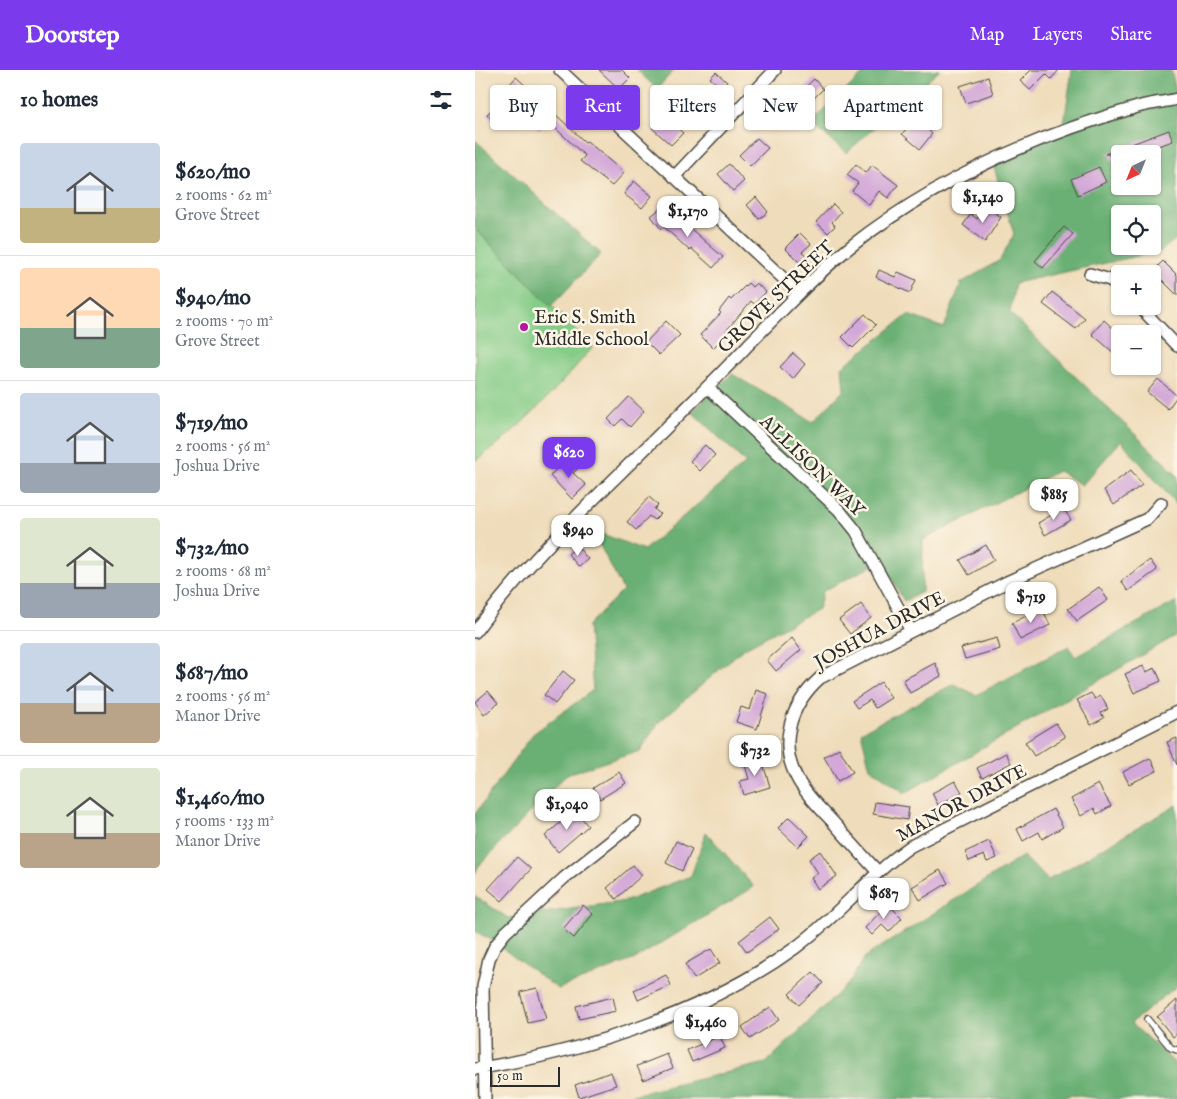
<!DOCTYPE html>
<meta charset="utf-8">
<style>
body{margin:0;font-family:"IM FELL English",serif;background:#f2f2f3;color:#1f2937;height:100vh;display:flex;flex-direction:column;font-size:19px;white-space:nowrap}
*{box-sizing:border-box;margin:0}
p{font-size:16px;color:#747a83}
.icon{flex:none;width:28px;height:28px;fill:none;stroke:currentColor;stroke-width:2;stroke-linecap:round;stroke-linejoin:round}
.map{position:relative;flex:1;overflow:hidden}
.sheet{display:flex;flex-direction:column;background:#fff;width:475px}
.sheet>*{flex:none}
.top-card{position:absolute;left:15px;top:15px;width:475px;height:45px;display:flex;gap:10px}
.needle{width:32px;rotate:223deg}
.fabs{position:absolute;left:636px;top:75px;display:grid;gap:10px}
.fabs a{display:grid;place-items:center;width:50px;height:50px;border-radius:5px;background:#fff;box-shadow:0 1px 4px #0004;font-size:25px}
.scale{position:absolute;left:15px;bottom:12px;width:70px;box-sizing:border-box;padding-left:5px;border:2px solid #2b2b2b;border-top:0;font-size:14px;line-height:18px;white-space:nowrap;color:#2b2b2b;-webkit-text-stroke:4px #fcf5e5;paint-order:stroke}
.price{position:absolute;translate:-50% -42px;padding:0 11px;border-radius:10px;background:#fff;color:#222;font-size:16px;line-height:32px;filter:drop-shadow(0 1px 2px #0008)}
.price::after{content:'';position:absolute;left:50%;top:30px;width:15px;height:11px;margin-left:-8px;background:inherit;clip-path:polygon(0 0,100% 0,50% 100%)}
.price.current{background:#7c3aed;color:#fff}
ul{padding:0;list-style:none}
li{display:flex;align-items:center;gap:15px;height:125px;padding:0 20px}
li+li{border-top:1px solid #e0e1e3}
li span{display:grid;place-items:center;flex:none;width:140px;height:100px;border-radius:5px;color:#555}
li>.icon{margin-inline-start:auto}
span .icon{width:60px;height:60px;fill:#fffc;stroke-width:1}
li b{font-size:21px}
h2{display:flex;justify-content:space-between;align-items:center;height:60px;padding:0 20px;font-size:21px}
.pill{padding:0 18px;border-radius:5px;background:#fff;box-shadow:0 1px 4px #0004;font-size:18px;line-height:45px}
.pill.current{background:#7c3aed;color:#fff}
header{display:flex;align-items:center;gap:30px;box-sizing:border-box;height:70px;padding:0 25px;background:#7c3aed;color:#fff}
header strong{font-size:24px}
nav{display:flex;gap:28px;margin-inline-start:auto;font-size:18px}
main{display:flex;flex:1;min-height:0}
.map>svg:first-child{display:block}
</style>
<header>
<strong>Doorstep</strong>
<nav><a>Map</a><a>Layers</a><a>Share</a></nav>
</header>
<main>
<section class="sheet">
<h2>10 homes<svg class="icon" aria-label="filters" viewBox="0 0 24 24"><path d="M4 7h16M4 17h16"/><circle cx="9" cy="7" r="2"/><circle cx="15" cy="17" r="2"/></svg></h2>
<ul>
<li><span style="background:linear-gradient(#c9d6e8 65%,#c2b280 0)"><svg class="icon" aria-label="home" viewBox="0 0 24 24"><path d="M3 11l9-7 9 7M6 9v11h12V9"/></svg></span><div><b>$620/mo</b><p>2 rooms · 62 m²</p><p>Grove Street</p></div></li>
<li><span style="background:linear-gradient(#ffd9b3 60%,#7fa58c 0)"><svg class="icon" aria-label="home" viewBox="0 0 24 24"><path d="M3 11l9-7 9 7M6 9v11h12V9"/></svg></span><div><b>$940/mo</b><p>2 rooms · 70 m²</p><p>Grove Street</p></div></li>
<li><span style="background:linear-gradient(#c9d6e8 70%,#9aa5b1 0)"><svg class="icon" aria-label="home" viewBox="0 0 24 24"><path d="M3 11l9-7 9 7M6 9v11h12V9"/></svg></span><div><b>$719/mo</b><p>2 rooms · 56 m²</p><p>Joshua Drive</p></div></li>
<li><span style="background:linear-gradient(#dfe7d0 65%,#9aa5b1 0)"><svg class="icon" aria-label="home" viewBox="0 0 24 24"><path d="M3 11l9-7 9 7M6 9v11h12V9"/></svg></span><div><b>$732/mo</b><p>2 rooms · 68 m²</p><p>Joshua Drive</p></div></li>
<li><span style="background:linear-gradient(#c9d6e8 60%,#b9a48a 0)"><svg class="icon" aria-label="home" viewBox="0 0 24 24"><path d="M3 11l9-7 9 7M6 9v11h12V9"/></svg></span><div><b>$687/mo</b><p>2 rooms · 56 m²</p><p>Manor Drive</p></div></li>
<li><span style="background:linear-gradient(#dfe7d0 65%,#b9a48a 0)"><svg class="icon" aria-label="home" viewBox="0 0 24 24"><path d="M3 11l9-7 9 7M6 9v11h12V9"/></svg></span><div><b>$1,460/mo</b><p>5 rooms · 133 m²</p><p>Manor Drive</p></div></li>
</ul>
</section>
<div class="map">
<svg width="702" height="1029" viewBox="0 0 702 1029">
<rect width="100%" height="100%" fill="#fcf5e5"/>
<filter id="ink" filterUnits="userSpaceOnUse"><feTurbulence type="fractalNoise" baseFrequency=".02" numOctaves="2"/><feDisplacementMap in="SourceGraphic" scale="10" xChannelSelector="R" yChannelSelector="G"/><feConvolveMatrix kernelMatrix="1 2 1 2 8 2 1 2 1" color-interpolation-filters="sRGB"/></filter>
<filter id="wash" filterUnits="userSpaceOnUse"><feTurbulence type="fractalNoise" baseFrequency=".0096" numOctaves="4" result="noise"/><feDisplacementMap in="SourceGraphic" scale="20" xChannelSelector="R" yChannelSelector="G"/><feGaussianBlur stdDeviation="1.12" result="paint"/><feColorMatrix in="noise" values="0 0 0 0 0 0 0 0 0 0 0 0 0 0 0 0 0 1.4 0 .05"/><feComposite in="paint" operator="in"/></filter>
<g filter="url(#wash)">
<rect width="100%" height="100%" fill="#efdcba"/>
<path fill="#84cc87" stroke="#587c59" d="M1 160 118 277C81 319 46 359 0 391Z"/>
<path fill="#6bb074" stroke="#4b6e50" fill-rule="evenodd" d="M162 0H199L182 19Z
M392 0H465L371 83 336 53Z
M597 0H696L702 25V168L686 181 540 213 535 243 702 405V435L646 371 607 415 583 401 448 470 447 522 429 531 407 491 348 521 343 539 268 579 184 652 165 681 92 704 3 797 0 804V744L58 664 118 620 113 555 148 520 117 460 169 480 271 393 217 342 257 304 338 352 369 320 367 297 433 245 469 258 486 213 525 190 539 164 517 91 588 60ZM645 84H678V116H645ZM645 144H678V176H645Z
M0 70 126 184 76 236 0 158Z
M702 531V565L430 723 395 698 386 662 479 614 501 625 594 576 600 587Z
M702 735V916L656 953 702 995V1029H627L596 1025 582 1029H141L291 993 373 914 390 887 548 786 573 810Z
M231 762 279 817 160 889 83 919 16 870 0 861V826L33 848 151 831 216 806Z"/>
<g id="blocks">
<path fill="#d3a8d8" d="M124 0H147L155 8 144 19Z
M556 0H584L576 9 571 4 555 20 545 11Z
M241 2 252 12 222 50 211 41 224 27 227 29 241 13 235 8Z
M41 7 52 17 41 30 30 20Z
M513 7 518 24 491 33 485 16Z
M339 9 348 19 332 35 322 25Z
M64 29 110 72 112 71 149 103 137 116 105 91 110 86 73 51 64 61 58 55 62 51 52 41Z
M21 36 29 45 20 53 12 44Z
M447 40 462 52 454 61 457 64 445 79 427 64Z
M189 46 208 63 196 75 177 58Z
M694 60 698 71 659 84H645V89L637 91 634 84H630Z
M282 68 293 78 275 96 264 85Z
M254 94 269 111 258 121 243 104Z
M381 94 391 103 397 95 423 115 413 128 404 121 394 135 377 121 383 113 372 105Z
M624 97 631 112 603 125 596 109Z
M159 111 177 126 167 138 149 124Z
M281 127 293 142 284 149 272 135Z
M358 134 366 142 357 152 360 156 353 163 341 152Z
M511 136 526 147 510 172 488 155 496 144 502 149Z
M187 137 204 157 208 152 248 187 238 198 217 179 215 181 189 157 186 159 176 146Z
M589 157 598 164 568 198 560 191Z
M325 163 336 174 327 182 331 185 324 192 310 178Z
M688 191 702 205V225L678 201Z
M404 200 420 207 423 202 441 210 435 223 401 207Z
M273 213 277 217 281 213 291 222 279 234 276 231 251 261 253 263 238 278 225 265 246 243 244 241 254 228 256 230Z
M577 222 610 248 601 259 568 234Z
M390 244 401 255 378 278 367 267Z
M629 250 645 265V277L639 283 617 264Z
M191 251 205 265 184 285 171 272Z
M318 283 330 294 318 309 305 297Z
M683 309 702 326 693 339 672 322Z
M154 327 169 341 155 357 147 349 140 356 133 349Z
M230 375 240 385 225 401 215 391Z
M101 387 107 394 98 403 111 415 97 429 75 406 85 395 89 399Z
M656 400 667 415 639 435 629 420Z
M174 427 183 435 179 439 185 444 179 450 174 446 161 460 152 452Z
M588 438 596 450 570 465 563 453Z
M511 475 519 490 494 505 485 490Z
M102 476 113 489 104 497 93 484Z
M675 490 682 500 653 521 646 511Z
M624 517 633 530 602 551 593 539Z
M386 534 396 548 375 564 364 550Z
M567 538 575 555 545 570 537 553Z
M317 568 326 580 301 601 292 590Z
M522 568 525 579 490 589 486 578Z
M460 593 466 606 435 623 428 610Z
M668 596 671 602 680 598 686 611 659 623 650 604Z
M88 601 99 610 80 634 69 625Z
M406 612 416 628 400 638 395 630 382 638 377 631Z
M281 620 293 624 282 659 261 652 266 637 275 640Z
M13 621 23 633 9 645 0 632Z
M616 623 620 629 626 626 633 639 626 643 629 648 616 655 602 630Z
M581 653 590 667 559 686 550 672Z
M702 668V695L692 672Z
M364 678 378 702 363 711 349 687Z
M531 683 536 693 507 708 502 698Z
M286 687 295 717 269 725 265 711 274 709 269 692Z
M675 688 682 701 654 714 648 702Z
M144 702 151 713 125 729 118 718Z
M480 711 487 722 463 735 457 723Z
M623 714 636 736 622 744 619 738 606 746 596 729Z
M400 732 434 737 432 750 398 744Z
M578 739 588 757 567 769 564 762 548 771 542 759Z
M100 740 113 756 83 782 70 766Z
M314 747 334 766 323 777 303 758Z
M201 771 217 779 207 801 191 793Z
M514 771 522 788 512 792 509 785 494 791 490 782Z
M345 781 362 806 343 819 336 808 343 803 334 789Z
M42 787 56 799 27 831 13 819Z
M158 795 167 805 141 829 132 818Z
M465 800 473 813 445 830 437 817Z
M413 834 427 848 414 862 407 855 397 865 390 858Z
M108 835 118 844 99 868 88 859Z
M295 847 304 859 272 882 264 871Z
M236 879 245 893 219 909 210 894Z
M338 902 348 913 324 935 314 924Z
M191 905 196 915 163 930 159 920Z
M62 918 71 949 53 953 45 922Z
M138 927 141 941 104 949 101 936Z
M702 930V964L698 967 682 947Z
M295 937 304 950 275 969 267 957Z
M245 966 250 978 217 992 212 980Z
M192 984 198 998 168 1010 162 996Z
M136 1002 141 1015 104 1027 100 1015Z"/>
</g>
</g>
<g filter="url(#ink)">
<use href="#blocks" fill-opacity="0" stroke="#484640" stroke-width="1"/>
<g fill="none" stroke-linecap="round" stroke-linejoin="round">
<defs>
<path id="lane" d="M672 949 696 978 702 980"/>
<path id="street" d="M85 0 324 223
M199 107 300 0
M615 204 635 210 645 217
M664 236 702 276
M232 317 364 440 381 461 436 561
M0 562C55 487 125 424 191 358 219 330 247 303 274 274 307 241 339 206 375 177 460 110 562 65 666 36 678 33 690 32 702 29
M403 802C387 785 372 768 357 751 345 738 331 725 323 710 302 673 316 634 345 608L532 512 672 449 686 433
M0 999C109 982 230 943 320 878 362 847 394 805 436 776L702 642
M10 1029 8 917 14 889 20 876 30 863 89 808 160 752"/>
</defs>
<use href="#lane" stroke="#484640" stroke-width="8"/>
<use href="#street" stroke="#484640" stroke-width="14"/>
<use href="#lane" stroke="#fff" stroke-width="5.5"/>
<use href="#street" stroke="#fff" stroke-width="11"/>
</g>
</g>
<circle fill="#b5179e" stroke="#fcf5e5" stroke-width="2" cx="49" cy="257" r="5"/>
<g text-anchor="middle" stroke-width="5" stroke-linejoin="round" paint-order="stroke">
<g font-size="19" fill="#2b2b2b" stroke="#fcf5e5">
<text transform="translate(300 226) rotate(-44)" y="7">GROVE STREET</text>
<text transform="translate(338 395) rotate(44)" y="7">ALLISON WAY</text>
<text transform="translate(404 559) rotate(-28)" y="7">JOSHUA DRIVE</text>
<text transform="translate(486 732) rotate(-28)" y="7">MANOR DRIVE</text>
</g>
<g font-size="19" fill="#2b2b2b" stroke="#fcf5e5" text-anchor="start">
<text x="59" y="253">Eric S. Smith<tspan x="59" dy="22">Middle School</tspan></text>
</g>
</g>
</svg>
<div class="fabs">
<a><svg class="needle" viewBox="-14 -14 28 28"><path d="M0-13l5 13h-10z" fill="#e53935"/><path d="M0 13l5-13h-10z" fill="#747a83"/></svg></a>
<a><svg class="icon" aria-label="locate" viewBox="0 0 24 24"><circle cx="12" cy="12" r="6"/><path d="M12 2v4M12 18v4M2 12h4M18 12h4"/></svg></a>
<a>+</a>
<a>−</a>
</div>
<div class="scale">50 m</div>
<b class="price" style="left:508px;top:154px">$1,140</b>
<b class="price" style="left:213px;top:168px">$1,170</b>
<b class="price current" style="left:94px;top:409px">$620</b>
<b class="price" style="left:579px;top:451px">$885</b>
<b class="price" style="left:103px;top:487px">$940</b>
<b class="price" style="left:556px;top:554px">$719</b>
<b class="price" style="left:280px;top:707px">$732</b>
<b class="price" style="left:92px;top:761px">$1,040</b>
<b class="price" style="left:409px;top:850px">$687</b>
<b class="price" style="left:231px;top:979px">$1,460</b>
<div class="top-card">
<a class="pill">Buy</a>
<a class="pill current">Rent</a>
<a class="pill">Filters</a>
<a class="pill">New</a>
<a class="pill">Apartment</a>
</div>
</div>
</main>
